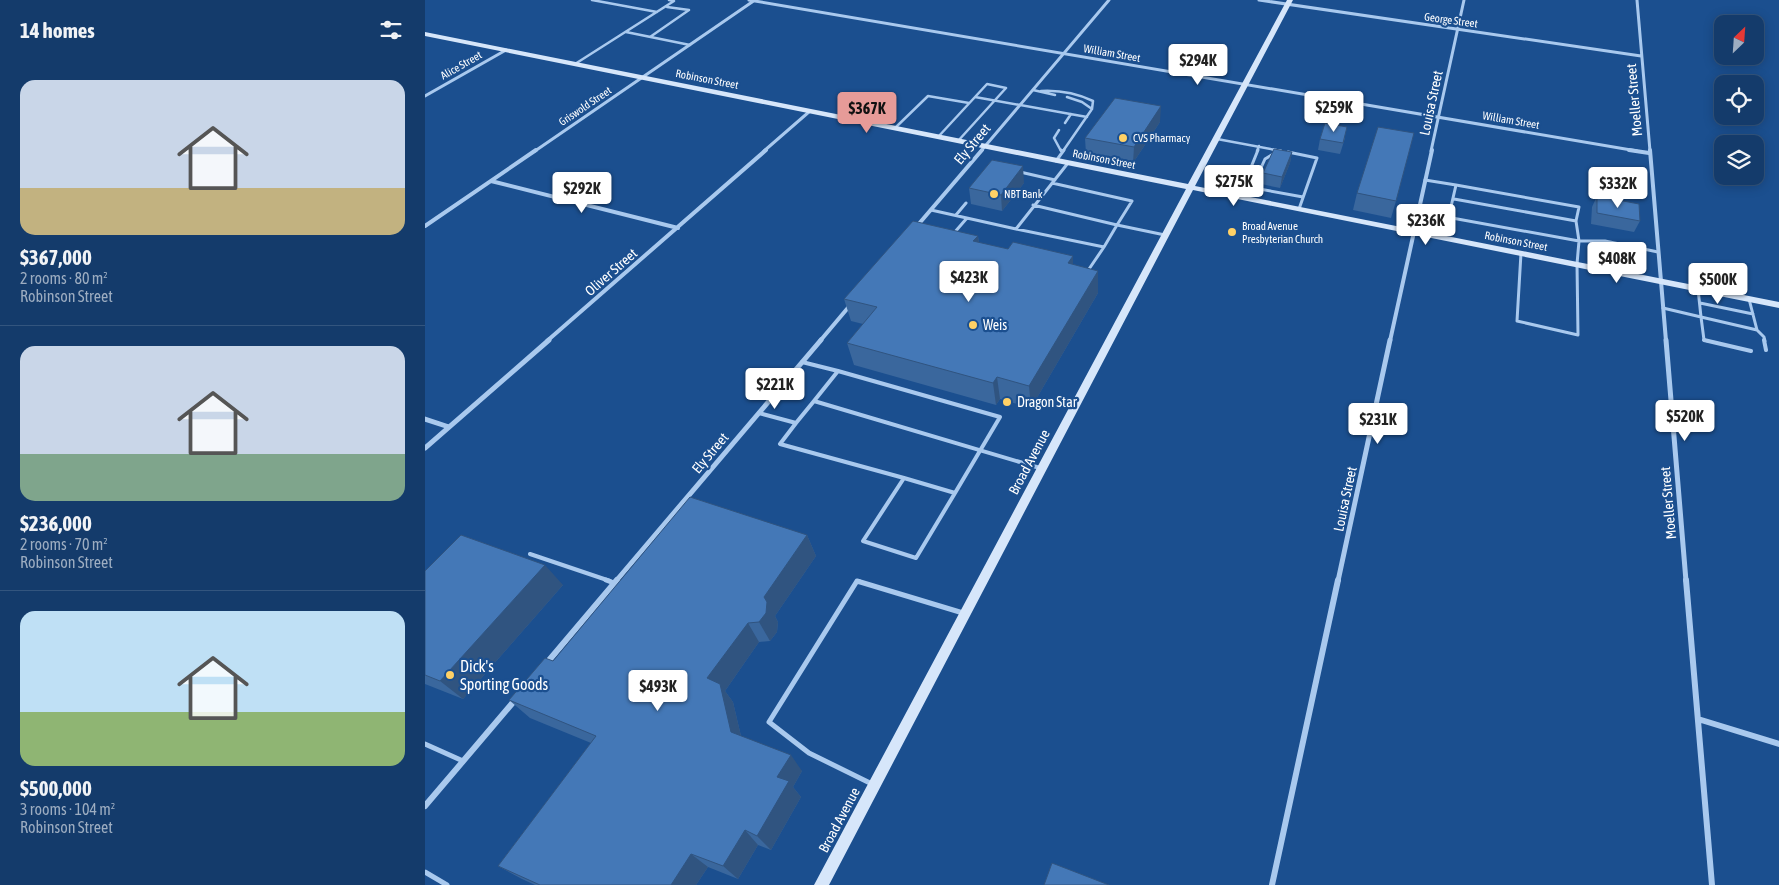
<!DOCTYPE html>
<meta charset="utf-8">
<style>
body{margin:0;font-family:"Asap Condensed",sans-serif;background:#1d4271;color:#f1f3f6;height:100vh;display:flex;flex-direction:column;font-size:19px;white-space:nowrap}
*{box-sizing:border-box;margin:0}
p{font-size:16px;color:#9dadc1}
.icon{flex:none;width:28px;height:28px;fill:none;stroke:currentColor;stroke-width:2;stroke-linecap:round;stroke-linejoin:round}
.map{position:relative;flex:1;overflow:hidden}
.panel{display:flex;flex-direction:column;background:#143b6b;width:425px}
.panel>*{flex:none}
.needle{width:32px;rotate:25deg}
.buttons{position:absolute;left:1289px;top:15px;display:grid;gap:10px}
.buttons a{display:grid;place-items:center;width:50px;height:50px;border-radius:10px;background:#143b6b;box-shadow:0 2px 12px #0003,0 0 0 1px #33557e;font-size:25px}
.price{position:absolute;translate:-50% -42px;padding:0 11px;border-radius:5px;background:#fff;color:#222;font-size:16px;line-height:32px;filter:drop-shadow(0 1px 2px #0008)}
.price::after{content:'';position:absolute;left:50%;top:30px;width:15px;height:11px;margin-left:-8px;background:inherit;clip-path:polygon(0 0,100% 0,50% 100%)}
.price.selected{background:#e69b98;color:#111}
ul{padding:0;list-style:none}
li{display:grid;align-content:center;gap:10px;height:265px;padding:0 20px}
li+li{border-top:1px solid #33557e}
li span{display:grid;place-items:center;height:155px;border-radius:15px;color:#555}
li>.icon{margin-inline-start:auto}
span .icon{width:90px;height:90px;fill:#fffc;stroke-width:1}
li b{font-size:21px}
h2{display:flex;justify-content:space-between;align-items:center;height:60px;padding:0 20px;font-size:21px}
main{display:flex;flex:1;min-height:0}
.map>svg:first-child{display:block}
</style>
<main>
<section class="panel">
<h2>14 homes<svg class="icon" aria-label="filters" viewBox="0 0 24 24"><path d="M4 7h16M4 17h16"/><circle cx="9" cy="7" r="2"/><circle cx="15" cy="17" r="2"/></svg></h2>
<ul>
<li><span style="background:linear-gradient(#c9d6e8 70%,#c2b280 0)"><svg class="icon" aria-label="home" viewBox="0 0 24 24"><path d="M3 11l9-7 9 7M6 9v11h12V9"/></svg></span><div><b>$367,000</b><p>2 rooms · 80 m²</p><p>Robinson Street</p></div></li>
<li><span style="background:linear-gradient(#c9d6e8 70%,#7fa58c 0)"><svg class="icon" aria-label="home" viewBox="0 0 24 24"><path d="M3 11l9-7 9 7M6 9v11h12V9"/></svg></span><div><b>$236,000</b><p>2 rooms · 70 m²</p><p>Robinson Street</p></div></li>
<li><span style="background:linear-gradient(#bfe0f5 65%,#8fb573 0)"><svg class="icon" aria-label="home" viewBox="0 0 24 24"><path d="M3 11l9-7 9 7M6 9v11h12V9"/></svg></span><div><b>$500,000</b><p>3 rooms · 104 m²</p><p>Robinson Street</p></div></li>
</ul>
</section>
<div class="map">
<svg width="1354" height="885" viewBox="0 0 1354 885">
<rect width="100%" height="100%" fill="#1b4f8f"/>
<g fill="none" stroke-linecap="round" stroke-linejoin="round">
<path stroke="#a9c9ee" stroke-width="2.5" d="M167 0 232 12
M242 7 264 10
M201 32 265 45
M225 37 264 10
M150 64 249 1 244 0
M608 90 630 95
M616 91C634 90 651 93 668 101L667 109
M640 123 646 114
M470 128 503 96 544 103
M634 130 629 138 636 151
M513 137 550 97 662 117
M792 139 856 151
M533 141 581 88 562 84 550 97
M638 151 667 109 657 102 642 97
M832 151 834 146"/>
<path stroke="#a9c9ee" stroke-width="3" d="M636 150 637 152
M849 150 856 151
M863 152 892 158 874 209
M631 161 639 150
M595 172 630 180
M1000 180 1031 185
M819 184 830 181 840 159 850 153
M1031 185 1154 207 1151 221 1154 241 1027 218 1025 211Z
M818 186 878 197
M814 197 833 150
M1029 199 1151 221
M608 205 692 225 707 201 627 183
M995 205 1025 211
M506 210 591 229 643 163
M531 215 541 203
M591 229 679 247 692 225 740 235
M529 233 542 218
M1096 253 1092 321 1153 335 1152 264 1154 241H1180L1233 252
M662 272 679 247
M1273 289 1276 317 1332 330 1324 299
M1275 303 1328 314
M1238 308 1276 317 1279 340 1283 341
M1332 330 1339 337 1340 341"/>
<path stroke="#a9c9ee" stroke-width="4" d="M1279 340 1326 351
M1339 340 1341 350
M377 362 413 371 389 401 615 468
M413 371 575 417 530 493
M334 413 371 423 355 444 479 478
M371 423 389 401
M479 478 530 493 491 558 438 541Z
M105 554 185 581
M432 581H434"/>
<path stroke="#a9c9ee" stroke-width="5" d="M181 580 189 583
M0 744 38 761
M447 784 384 753 344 722 432 581 538 613
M0 872 22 885"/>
<path stroke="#a9c9ee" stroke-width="3" d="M324 0 1212 151
M834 0 1216 56
M1212 0 1225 151
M0 96 81 50
M110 151 330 0
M339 151 385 111
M556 151 684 0
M1006 151 1039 0"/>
<path stroke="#a9c9ee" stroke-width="4" d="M1204 150 1224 153
M1225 150 1241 341
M66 181 253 228
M0 226 111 150
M492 226 557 150
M122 341 341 150
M395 341 427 303
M965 341 1007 150"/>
<path stroke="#a9c9ee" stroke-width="5" d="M1241 340 1261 581
M0 419 24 427
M0 448 124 340
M191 581 396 340
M913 581 965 340"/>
<path stroke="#a9c9ee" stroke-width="6" d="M1261 580 1287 885
M120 665 192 580
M1273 719 1354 744
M0 806 90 700
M847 885 913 580"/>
<path fill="#d6e6fa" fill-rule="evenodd" d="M862 0H868L770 186 1354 302V308L768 190 404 885H389L761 189 0 36V32L763 184Z"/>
</g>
<path fill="#3a679d" d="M735 122 708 163 661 154 660 138Z
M920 138 915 154 893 150 895 139Z
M867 152 865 163 855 188 836 184 838 173Z
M599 183 577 211 546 204 544 188Z
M932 193 971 201 966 218 928 210Z
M1172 196 1215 221 1209 232 1166 224 1167 207Z
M553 236 554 243 583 249 648 256V265L673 271V293L606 408 575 399 571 405 429 365 422 343 438 324 426 321 419 299Z
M382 535 391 556 350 616 353 622 352 632 345 641 334 642 300 691 308 702 316 736 377 771 368 787 376 797 346 850 333 845 313 879 283 867 271 885H110L97 879 73 866 166 743 105 718 84 700 128 661Z
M0 571 138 585 38 699 0 684Z"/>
<path fill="#305480" d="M736 106 735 122 708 163 709 147Z
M867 152 865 163 855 188 857 177Z
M598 166 599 183 577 211 576 195Z
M553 236 556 258 548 241Z
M648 256V278L643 263Z
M673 271V293L606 408 604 386Z
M572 377 575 399 571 405 568 383Z
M382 535 391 556 350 616 353 622 352 632 345 641 334 622 339 597Z
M120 565 138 585 38 699 15 681Z
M323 623 334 642 300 691 308 702 319 749 306 732 282 678Z
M366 755 377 771 368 787 376 797 346 850 332 836 352 777Z
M320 830 333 845 313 879 298 866Z
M266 854 283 867 271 885H246Z"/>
<path fill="#4478b7" stroke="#305480" d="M690 98 736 106 709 147 660 138Z
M900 123 922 127 918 143 895 139Z
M953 127 989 133 971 201 932 193Z
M849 149 867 152 857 177 838 173Z
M567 160 598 166 576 195 544 188Z
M1172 196 1214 204 1215 221 1172 213Z
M488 221 553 236 548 241 583 249 588 242 648 256 643 263 673 271 604 386 572 377 568 383 422 343 452 307 419 299Z
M265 497 382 535 339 597 342 602 341 613 334 622 323 623 282 678 295 684 306 732 366 755 352 777 364 781 332 836 320 830 298 866 266 854 246 885H115L73 866 171 736 84 700 120 658 128 661Z
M36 535 120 565 15 681 0 675V571Z
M627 863 684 885H619Z"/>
<g fill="#ffd166" stroke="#1b4f8f" stroke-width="2">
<circle cx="698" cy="138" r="5"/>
<circle cx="569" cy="194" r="5"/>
<circle cx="807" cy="232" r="5"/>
<circle cx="548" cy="325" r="5"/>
<circle cx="582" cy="402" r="5"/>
<circle cx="25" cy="675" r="5"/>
</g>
<g text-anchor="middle" stroke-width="4.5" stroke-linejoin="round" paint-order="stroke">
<g font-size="11" fill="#fff" stroke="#1b4f8f">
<text transform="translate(1026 20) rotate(8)" y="4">George Street</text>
<text transform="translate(687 53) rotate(10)" y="4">William Street</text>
<text transform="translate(36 65) rotate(-30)" y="4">Alice Street</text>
<text transform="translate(282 79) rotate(11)" y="4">Robinson Street</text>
<text transform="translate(160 106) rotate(-34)" y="4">Griswold Street</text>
<text transform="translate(1086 120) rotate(10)" y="4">William Street</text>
<text transform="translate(679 159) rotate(11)" y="4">Robinson Street</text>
<text transform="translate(1091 241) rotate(11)" y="4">Robinson Street</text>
</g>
<g font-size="11" fill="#fff" stroke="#1b4f8f" text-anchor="start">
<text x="708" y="142">CVS Pharmacy</text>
<text x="579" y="198">NBT Bank</text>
<text x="817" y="230">Broad Avenue<tspan x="817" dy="13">Presbyterian Church</tspan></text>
</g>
<g font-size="14" fill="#fff" stroke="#1b4f8f">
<text transform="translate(1209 100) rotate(-95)" y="5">Moeller Street</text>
<text transform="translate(1006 103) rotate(-78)" y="5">Louisa Street</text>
<text transform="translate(547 144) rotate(-50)" y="5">Ely Street</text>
<text transform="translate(186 272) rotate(-41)" y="5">Oliver Street</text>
<text transform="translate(285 453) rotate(-50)" y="5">Ely Street</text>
<text transform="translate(604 462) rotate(-62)" y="5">Broad Avenue</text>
<text transform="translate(920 499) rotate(-78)" y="5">Louisa Street</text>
<text transform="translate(1243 503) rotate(-95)" y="5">Moeller Street</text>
<text transform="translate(414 820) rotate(-62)" y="5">Broad Avenue</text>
</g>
<g font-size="14" fill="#fff" stroke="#1b4f8f" text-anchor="start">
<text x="558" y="330">Weis</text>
<text x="592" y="407">Dragon Star</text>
</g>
<g font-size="16" fill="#fff" stroke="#1b4f8f" text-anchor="start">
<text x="35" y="672">Dick's<tspan x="35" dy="18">Sporting Goods</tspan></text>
</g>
</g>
</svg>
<div class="buttons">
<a><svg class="needle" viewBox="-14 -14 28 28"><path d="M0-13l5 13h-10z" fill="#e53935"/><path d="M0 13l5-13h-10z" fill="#9dadc1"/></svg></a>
<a><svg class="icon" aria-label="locate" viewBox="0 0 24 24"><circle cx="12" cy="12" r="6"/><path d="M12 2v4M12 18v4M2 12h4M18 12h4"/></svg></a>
<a><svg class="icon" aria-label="layers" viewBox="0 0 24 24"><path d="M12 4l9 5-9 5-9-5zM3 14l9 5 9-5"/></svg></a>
</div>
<b class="price" style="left:773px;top:86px">$294K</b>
<b class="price" style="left:909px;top:133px">$259K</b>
<b class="price selected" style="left:442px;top:134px">$367K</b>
<b class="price" style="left:809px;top:207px">$275K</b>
<b class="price" style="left:1193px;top:209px">$332K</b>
<b class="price" style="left:157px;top:214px">$292K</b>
<b class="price" style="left:1001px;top:246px">$236K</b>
<b class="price" style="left:1192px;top:284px">$408K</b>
<b class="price" style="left:544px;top:303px">$423K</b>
<b class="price" style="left:1293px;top:305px">$500K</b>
<b class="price" style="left:350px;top:410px">$221K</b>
<b class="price" style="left:1260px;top:442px">$520K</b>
<b class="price" style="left:953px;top:445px">$231K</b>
<b class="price" style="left:233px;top:712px">$493K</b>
</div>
</main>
